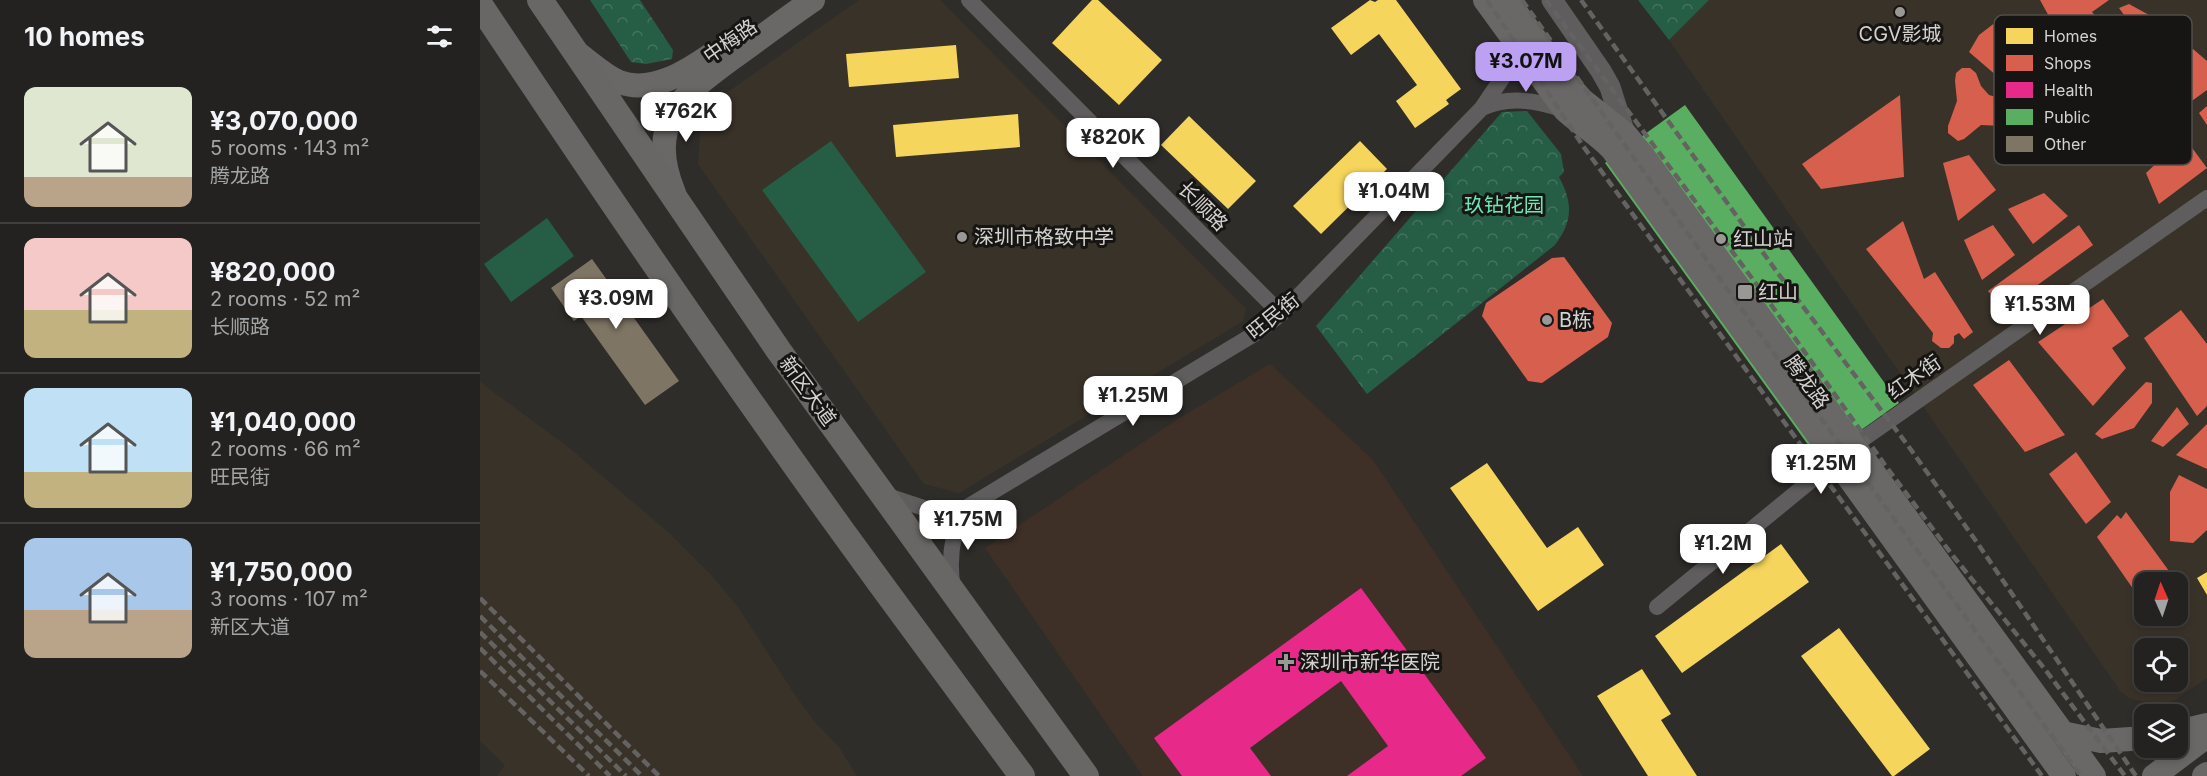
<!DOCTYPE html>
<meta charset="utf-8">
<style>
body{margin:0;font-family:Inter,"Noto Sans SC",sans-serif;background:#2f2f2d;color:#f1f3f6;height:100vh;display:flex;flex-direction:column;font-size:22px;white-space:nowrap}
*{box-sizing:border-box;margin:0}
p{font-size:20px;color:#a3a4a5}
.icon{flex:none;width:33px;height:33px;fill:none;stroke:currentColor;stroke-width:2;stroke-linecap:round;stroke-linejoin:round}
.map{position:relative;flex:1;overflow:hidden}
.sheet{display:flex;flex-direction:column;background:#232220;width:480px}
.sheet>*{flex:none}
.needle{width:39px;rotate:357deg}
.buttons{position:absolute;left:1654px;top:572px;display:grid;gap:12px}
.buttons a{display:grid;place-items:center;width:54px;height:54px;border-radius:12px;background:#232220;box-shadow:0 3px 9px #0003,0 0 0 2px #403f3e;font-size:30px}
.price{position:absolute;translate:-50% -51px;padding:0 14px;border-radius:12px;background:#fff;color:#222;font-size:20px;line-height:39px;filter:drop-shadow(0 2px 3px #0008)}
.price::after{content:'';position:absolute;left:50%;top:36px;width:18px;height:14px;margin-left:-9px;background:inherit;clip-path:polygon(0 0,100% 0,50% 100%)}
.price.current{background:#bca0f2;color:#111}
ul{padding:0;list-style:none}
li{display:flex;align-items:center;gap:18px;height:150px;padding:0 24px}
li+li{border-top:2px solid #403f3e}
li span{display:grid;place-items:center;flex:none;width:168px;height:120px;border-radius:12px;color:#555}
li>.icon{margin-inline-start:auto}
span .icon{width:72px;height:72px;fill:#fffc;stroke-width:1}
li b{font-size:26px}
h2{display:flex;justify-content:space-between;align-items:center;height:72px;padding:0 24px;font-size:26px}
main{display:flex;flex:1;min-height:0}
.map>svg:first-child{display:block}
</style>
<main>
<section class="sheet">
<h2>10 homes<svg class="icon" aria-label="filters" viewBox="0 0 24 24"><path d="M4 7h16M4 17h16"/><circle cx="9" cy="7" r="2"/><circle cx="15" cy="17" r="2"/></svg></h2>
<ul>
<li><span style="background:linear-gradient(#dfe7d0 75%,#b9a48a 0)"><svg class="icon" aria-label="home" viewBox="0 0 24 24"><path d="M3 11l9-7 9 7M6 9v11h12V9"/></svg></span><div><b>¥3,070,000</b><p>5 rooms · 143 m²</p><p>腾龙路</p></div></li>
<li><span style="background:linear-gradient(#f6c9c9 60%,#c2b280 0)"><svg class="icon" aria-label="home" viewBox="0 0 24 24"><path d="M3 11l9-7 9 7M6 9v11h12V9"/></svg></span><div><b>¥820,000</b><p>2 rooms · 52 m²</p><p>长顺路</p></div></li>
<li><span style="background:linear-gradient(#bfe0f5 70%,#c2b280 0)"><svg class="icon" aria-label="home" viewBox="0 0 24 24"><path d="M3 11l9-7 9 7M6 9v11h12V9"/></svg></span><div><b>¥1,040,000</b><p>2 rooms · 66 m²</p><p>旺民街</p></div></li>
<li><span style="background:linear-gradient(#a9c7e8 60%,#b9a48a 0)"><svg class="icon" aria-label="home" viewBox="0 0 24 24"><path d="M3 11l9-7 9 7M6 9v11h12V9"/></svg></span><div><b>¥1,750,000</b><p>3 rooms · 107 m²</p><p>新区大道</p></div></li>
</ul>
</section>
<div class="map">
<svg width="1727" height="776" viewBox="0 0 1727 776">
<defs>
<pattern id="park-crowns" width="20" height="18" patternUnits="userSpaceOnUse" patternTransform="scale(1.5)"><rect width="20" height="18" fill="#255d45"/><path d="M2 6a3 3 0 1 1 6 0M12 15a3 3 0 1 1 6 0" fill="none" stroke="#44735f"/></pattern>
</defs>
<rect width="100%" height="100%" fill="#2f2d2a"/>
<path fill="#393229" fill-rule="evenodd" d="M379 0H460L766 309 763 321 479 493 444 484 218 164 222 110Z
M1229 0H1727V678L1695 700 1684 703 1660 701 1649 698 1641 692 1189 40ZM1665 582H1698V615H1665ZM1665 648H1698V681H1665Z
M0 382 88 447 187 531 233 577 258 607 313 692 334 721 359 747 377 776H17L25 765 0 741Z"/>
<path fill="#3f3027" d="M790 364 893 460 1103 776H663L505 548 698 419Z"/>
<path fill="url(#park-crowns)" d="M110 0H160L193 50 192 59 166 64 151 62Z
M1158 0H1229L1189 40Z
M1047 111 1081 154 1084 172 1079 177C1093 203 1093 221 1075 245L887 394 836 326 1022 112Z"/>
<path fill="#255d45" d="M351 141 446 272 378 322 282 190Z
M67 218 94 256 31 302 4 264Z"/>
<path fill="#f6d55c" d="M612 0H618L682 60 639 105 572 43Z
M890 0 895 2 898 0H916L981 89 966 100 969 104 935 128 916 101 937 85 899 34 871 55 851 28Z
M476 45 479 78 369 87 366 54Z
M538 114 540 147 416 157 413 125Z
M709 116 776 181 748 209 681 145Z
M880 141 907 169 841 234 813 206Z
M1007 463 1067 548 1098 527 1124 565 1058 611 970 488Z
M1301 544 1329 582 1202 673 1175 636Z
M1727 572V595L1717 578Z
M1359 628 1450 749 1414 776H1412L1321 656Z
M1162 669 1191 714 1181 720 1217 776H1168L1117 696Z"/>
<path fill="#d6604d" d="M1560 0H1629L1612 12 1618 19 1582 40Z
M1649 4 1702 33 1672 54 1639 8Z
M1516 22 1554 60 1524 82 1489 52 1499 35Z
M1713 49 1727 61V90L1709 103 1683 67Z
M1482 68H1490L1496 73 1501 86 1509 95 1527 100 1532 107V119L1523 126 1501 125 1484 139 1478 141 1468 133V126L1477 101 1475 81 1476 73Z
M1420 95 1424 177 1341 189 1322 164Z
M1727 106V125L1719 113Z
M1704 137 1727 168 1679 204 1666 173Z
M1489 155 1516 190 1478 221 1463 163Z
M1564 193 1588 216 1553 244 1528 209Z
M1423 221 1444 279 1455 272 1493 332 1484 339 1479 333 1474 336V343L1469 348H1461L1452 341 1453 333 1386 249Z
M1513 225 1535 255 1502 280 1484 240Z
M1599 225 1613 245 1523 310 1508 291Z
M1084 257 1132 323 1128 337 1062 383 1048 381 1002 316 1006 303 1072 258Z
M1623 299 1649 336 1632 348 1646 368 1613 406 1558 342Z
M1701 310 1727 344V406L1717 416 1664 338Z
M1529 360 1585 435 1545 452 1493 385Z
M1666 382 1672 383V403L1654 428 1622 439 1615 434Z
M1697 407 1709 424 1683 447 1671 441Z
M1727 424V469L1696 455Z
M1596 452 1631 502 1606 524 1569 474Z
M1699 475 1727 489V530L1713 543 1690 541V492Z
M1646 512 1697 582H1665V606L1617 537 1637 515 1641 519Z"/>
<path fill="#e7298a" d="M881 588 1006 758 981 776H867L908 746 861 681 770 748 791 776H702L674 738Z"/>
<path fill="#5aae61" d="M1205 105 1419 403 1339 460 1125 163Z"/>
<path fill="#7f7565" d="M112 259 199 381 165 405 101 316 94 321 71 288Z"/>
<g fill="none" stroke-linecap="round" stroke-linejoin="round">
<path stroke="#5f5d5d" stroke-width="16" d="M489 0 801 314
M1002 108C1030 95 1056 101 1085 110
M405 495 453 511 484 509 776 333 801 314 1002 108 1041 50
M473 589C468 560 471 535 484 509
M1177 607 1373 446 1727 198"/>
<path stroke="#5f5d5d" stroke-width="21" d="M1072 0 1121 71 1130 87 1145 134"/>
<path stroke="#6a6867" stroke-width="24" d="M1005 0 1085 110C1100 124 1118 134 1132 149L1584 776
M1027 0 1087 83 1102 100 1145 134 1164 157 1614 776
M100 55C112 64 125 76 139 82 172 94 206 72 232 54
M194 193C164 120 205 93 258 54 283 36 308 17 333 0
M1698 732 1727 725
M1582 733 1621 741 1665 738
M1674 776 1727 736
M1724 776 1727 774"/>
<path stroke="#696766" stroke-width="26" d="M60 0 299 351 606 776
M0 5C117 181 236 356 360 528 420 611 481 693 542 776"/>
<path stroke="#656362" stroke-width="4.5" stroke-dasharray="9 4.5" stroke-linecap="butt" d="M1007 0 1103 146 1562 776
M1042 0 1255 300 1601 776
M1066 0 1277 285 1405 465 1473 556 1564 668 1645 776
M1101 0 1297 272 1429 447 1496 541 1656 776
M0 598 179 776
M0 616 162 776
M0 632 146 776
M0 648 130 776
M0 671 109 776"/>
</g>
<g fill="#9a9895" stroke="#171513" stroke-width="2">
<circle cx="1420" cy="12" r="6"/>
<circle cx="482" cy="237" r="6"/>
<circle cx="1241" cy="239" r="6"/>
<rect x="1257" y="284" width="16" height="16" rx="3"/>
<circle cx="1067" cy="320" r="6"/>
<path d="M803 653h6v6h6v6h-6v6h-6v-6h-6v-6h6z"/>
</g>
<g text-anchor="middle" stroke-width="6" stroke-linejoin="round" paint-order="stroke">
<g font-size="20" fill="#d4d2cf" stroke="#171513" text-anchor="start">
<text x="1420" y="41" text-anchor="middle">CGV影城</text>
<text x="494" y="244">深圳市格致中学</text>
<text x="1253" y="246">红山站</text>
<text x="1278" y="299">红山</text>
<text x="1079" y="327">B栋</text>
<text x="820" y="669">深圳市新华医院</text>
</g>
<g font-size="20" fill="#d4d2cf" stroke="#171513">
<text transform="translate(250 41) rotate(-35)" y="7">中梅路</text>
<text transform="translate(723 206) rotate(45)" y="7">长顺路</text>
<text transform="translate(793 316) rotate(-39)" y="7">旺民街</text>
<text transform="translate(1434 377) rotate(-35)" y="7">红木街</text>
<text transform="translate(1327 382) rotate(54)" y="7">腾龙路</text>
<text transform="translate(328 391) rotate(54)" y="7">新区大道</text>
</g>
<g font-size="20" fill="#6aeab3" stroke="#171513">
<text x="1024" y="212">玖钻花园</text>
</g>
</g>
<rect x="1514" y="15" width="198" height="150" rx="9" fill="#171513" stroke="#504e4b" stroke-width="1.5"/>
<rect x="1526" y="28" width="27" height="16" fill="#f6d55c"/>
<rect x="1526" y="55" width="27" height="16" fill="#d6604d"/>
<rect x="1526" y="82" width="27" height="16" fill="#e7298a"/>
<rect x="1526" y="109" width="27" height="16" fill="#5aae61"/>
<rect x="1526" y="136" width="27" height="16" fill="#7f7565"/>
<g font-size="16" fill="#d4d2cf">
<text x="1564" y="42">Homes</text>
<text x="1564" y="69">Shops</text>
<text x="1564" y="96">Health</text>
<text x="1564" y="123">Public</text>
<text x="1564" y="150">Other</text>
</g>
</svg>
<div class="buttons">
<a><svg class="needle" viewBox="-14 -14 28 28"><path d="M0-13l5 13h-10z" fill="#e53935"/><path d="M0 13l5-13h-10z" fill="#a3a4a5"/></svg></a>
<a><svg class="icon" aria-label="locate" viewBox="0 0 24 24"><circle cx="12" cy="12" r="6"/><path d="M12 2v4M12 18v4M2 12h4M18 12h4"/></svg></a>
<a><svg class="icon" aria-label="layers" viewBox="0 0 24 24"><path d="M12 4l9 5-9 5-9-5zM3 14l9 5 9-5"/></svg></a>
</div>
<b class="price current" style="left:1046px;top:93px">¥3.07M</b>
<b class="price" style="left:206px;top:143px">¥762K</b>
<b class="price" style="left:633px;top:169px">¥820K</b>
<b class="price" style="left:914px;top:223px">¥1.04M</b>
<b class="price" style="left:136px;top:330px">¥3.09M</b>
<b class="price" style="left:1560px;top:336px">¥1.53M</b>
<b class="price" style="left:653px;top:427px">¥1.25M</b>
<b class="price" style="left:1341px;top:495px">¥1.25M</b>
<b class="price" style="left:488px;top:551px">¥1.75M</b>
<b class="price" style="left:1243px;top:575px">¥1.2M</b>
</div>
</main>
